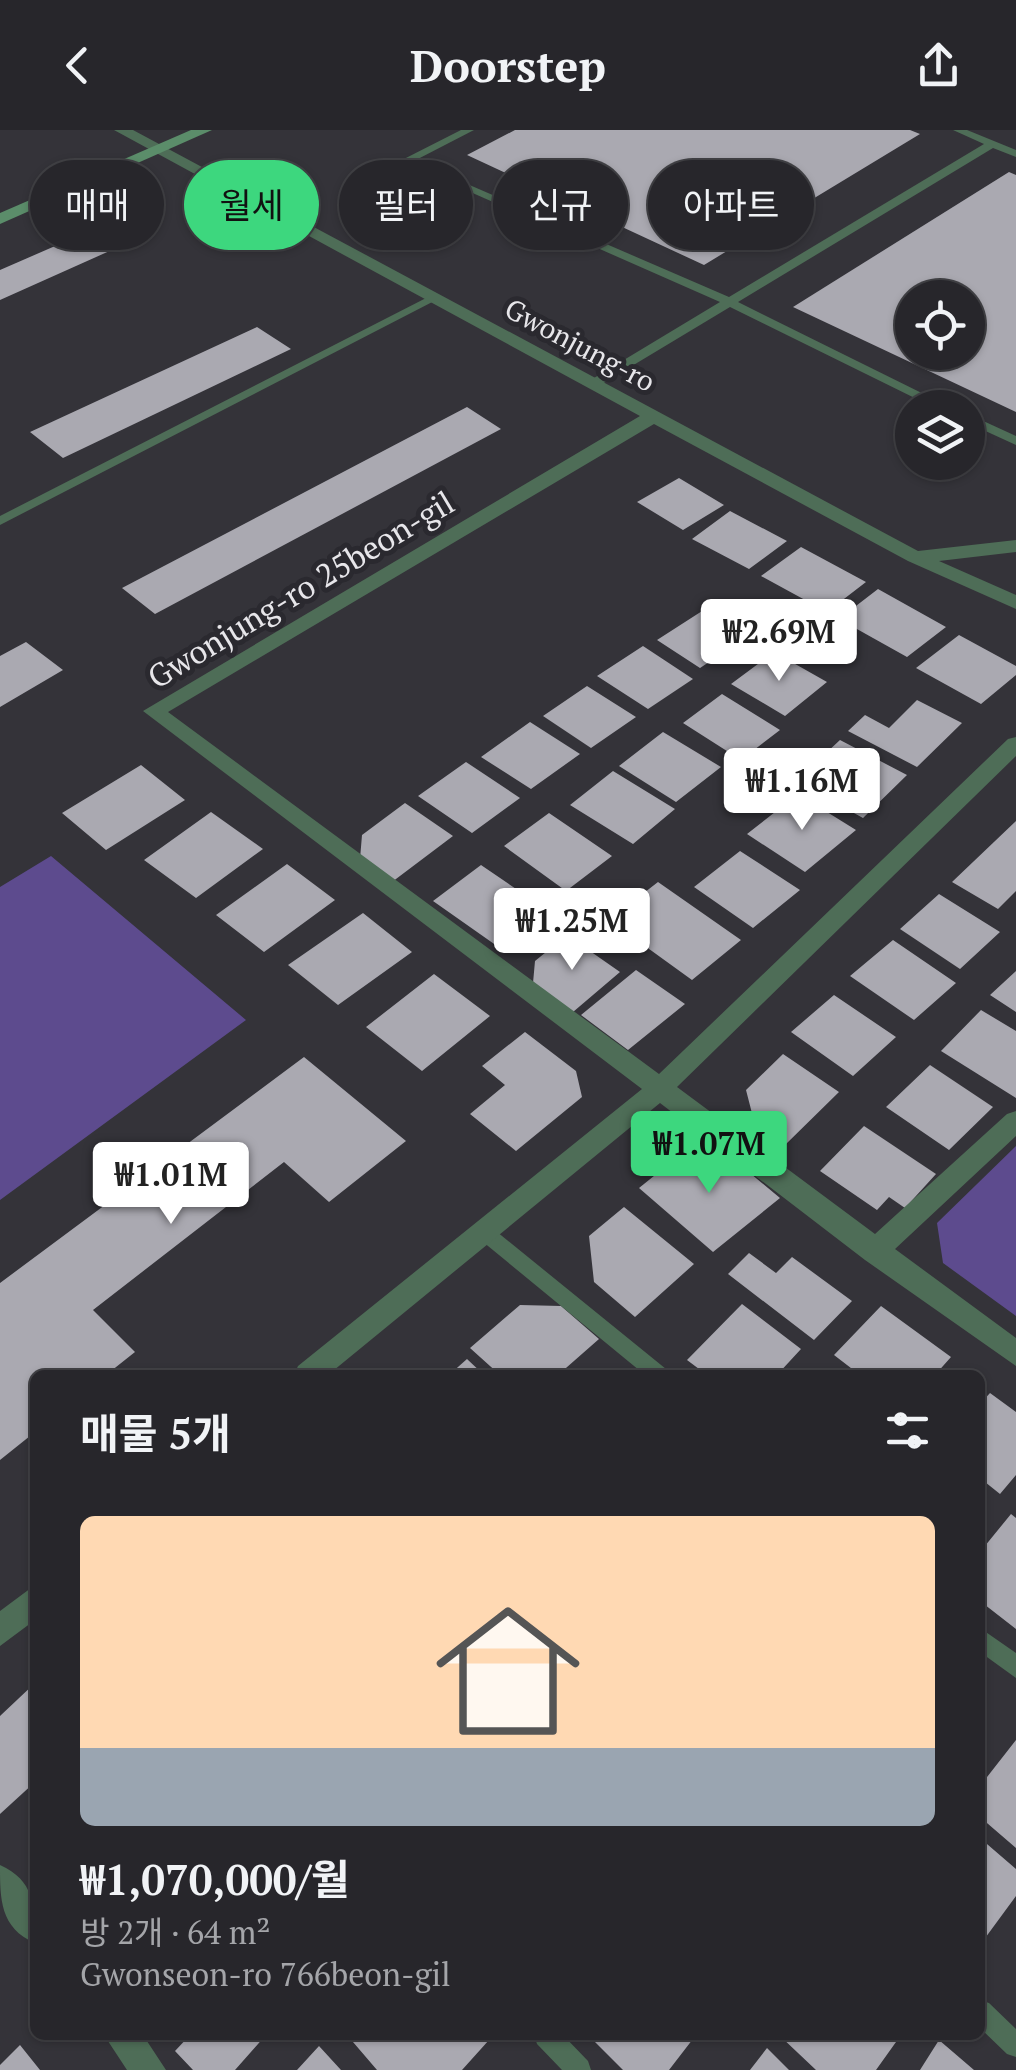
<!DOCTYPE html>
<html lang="ko">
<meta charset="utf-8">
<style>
body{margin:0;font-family:"PT Serif","Noto Sans KR",serif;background:#2f2e33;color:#f1f3f6;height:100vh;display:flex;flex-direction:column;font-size:38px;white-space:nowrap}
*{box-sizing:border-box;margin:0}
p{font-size:32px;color:#a4a5a9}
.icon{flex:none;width:55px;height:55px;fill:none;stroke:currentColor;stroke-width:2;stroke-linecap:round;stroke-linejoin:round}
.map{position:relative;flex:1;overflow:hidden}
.panel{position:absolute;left:30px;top:1240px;width:955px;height:670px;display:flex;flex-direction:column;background:#27262b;border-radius:15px;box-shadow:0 2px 8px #0004,0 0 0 2px #434347}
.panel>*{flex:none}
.banner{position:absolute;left:30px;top:30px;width:958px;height:90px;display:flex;gap:20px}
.tools{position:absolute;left:895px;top:150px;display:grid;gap:20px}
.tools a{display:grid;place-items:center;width:90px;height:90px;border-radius:50%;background:#27262b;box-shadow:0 2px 8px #0004,0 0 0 2px #434347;font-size:50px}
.price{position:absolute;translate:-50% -85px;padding:0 22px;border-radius:10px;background:#fff;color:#222;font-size:32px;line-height:65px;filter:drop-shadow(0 2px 5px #0008)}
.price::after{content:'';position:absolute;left:50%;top:60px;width:30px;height:22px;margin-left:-15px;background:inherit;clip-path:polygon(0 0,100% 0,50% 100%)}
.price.active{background:#3dd77e;color:#111}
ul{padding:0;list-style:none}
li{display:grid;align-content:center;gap:20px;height:530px;padding:0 50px}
li span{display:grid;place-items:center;height:310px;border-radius:15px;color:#555}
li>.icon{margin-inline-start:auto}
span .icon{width:180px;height:180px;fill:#fffc;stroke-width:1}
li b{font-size:42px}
h2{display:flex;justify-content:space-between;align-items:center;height:120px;padding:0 50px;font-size:42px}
.tag{padding:0 35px;border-radius:45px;background:#27262b;box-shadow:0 2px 8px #0004,0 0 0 2px #434347;font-size:35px;line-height:90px}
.tag.active{background:#3dd77e;color:#111}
header{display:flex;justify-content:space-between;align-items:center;height:130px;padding:0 50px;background:#27262b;font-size:45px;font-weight:600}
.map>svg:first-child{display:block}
</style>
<header><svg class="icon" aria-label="back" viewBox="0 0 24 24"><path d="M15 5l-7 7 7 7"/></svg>Doorstep<svg class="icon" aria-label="share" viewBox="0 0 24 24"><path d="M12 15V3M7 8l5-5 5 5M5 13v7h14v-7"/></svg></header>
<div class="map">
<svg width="1016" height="1940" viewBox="0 0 1016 1940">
<rect width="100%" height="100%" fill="#343339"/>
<path fill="#5d4b8e" d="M51 726 246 890 0 1070V757Z
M1016 1016V1186L943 1133 937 1093Z"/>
<path fill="#aaa9b1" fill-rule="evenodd" d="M515 0H910L920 4 704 135 467 25Z
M1009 42 1016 45V282L793 177ZM912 168H968V222H912Z
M124 86 152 102 0 170V140Z
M257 197 291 219 63 328 30 302Z
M467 277 501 299 155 484 122 458Z
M679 348 724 375 683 400 637 372Z
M730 381 787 411 749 439 692 409Z
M801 417 866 452 827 482 761 446Z
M878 459 946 497 907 527 839 489Z
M713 474 756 501 700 538 657 510Z
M959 505 1016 536V545L981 574 916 538Z
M26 512 63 540 0 577V526Z
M643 516 693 549 648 579 597 546Z
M774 522 827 552 785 586 731 554Z
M587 556 636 587 591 618 543 586Z
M722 564 780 600 741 630 683 593Z
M917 570 962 593 917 637 848 601 865 585 889 598Z
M530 592 580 624 531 659 481 627Z
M663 602 721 637 676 672 619 636Z
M840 610 907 645 863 688 796 651Z
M466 632 520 668 472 703 418 666Z
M141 635 185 670 106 720 62 683Z
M613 641 675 679 633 714 570 675Z
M798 664 856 700 805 742 747 704Z
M405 673 453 706 392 752 360 729 362 705Z
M211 682 263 719 196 768 144 730Z
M549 683 612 726 566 761 504 716Z
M1016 691V761L998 779 952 752Z
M740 721 800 760 753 798 694 757Z
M287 734 335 770 264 822 216 785Z
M481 735 544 778 497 816 433 771Z
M658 752 741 810 692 850 609 790Z
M939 764 1000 802 960 839 900 799Z
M363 783 412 822 338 875 288 835Z
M567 805 620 842 573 882 533 853 535 831Z
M893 810 956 853 914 890 850 846Z
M636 840 685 874 628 920 581 885Z
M1016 841V882L990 865Z
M434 844 490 886 422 941 366 897Z
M834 865 896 907 853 946 791 902Z
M981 880 1016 901V968L941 921Z
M525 902 576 941 582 967 516 1021 470 984 505 955 482 936Z
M783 924 839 962 784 1016 755 995 746 960Z
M304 927 406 1011 329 1072 284 1032 93 1180 135 1222 106 1245H35V1302L0 1330V1153Z
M930 935 993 977 949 1020 886 977Z
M864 996 936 1044 905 1078 889 1067 877 1080 820 1041Z
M685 1021 727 1024 780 1068 713 1122 639 1058Z
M624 1077 694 1134 635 1187 594 1152 589 1106Z
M749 1123 776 1143 792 1127 852 1171 814 1210 728 1144Z
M742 1174 801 1219 777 1245H707L687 1230Z
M520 1175 561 1176 599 1209 558 1245H500L470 1218Z
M881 1176 951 1227 935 1245H860L834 1225Z
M467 1229 484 1245H449Z
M990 1263 1016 1282V1345L1000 1364 980 1348V1274Z
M1011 1384 1016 1388V1499L980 1471V1422Z
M35 1553V1652L0 1684V1586Z
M1016 1610V1718L980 1687V1656Z
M980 1708 1016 1739V1766L980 1815Z
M190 1905H266L235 1940H193L175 1921Z
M347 1905H485L489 1910 462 1940H377Z
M588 1905H696L669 1940H623Z
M779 1905H901L876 1940H816Z
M939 1910 974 1940H920Z
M20 1915 40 1940H0V1935Z
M319 1916 341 1940H297Z
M767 1918 789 1940H750Z"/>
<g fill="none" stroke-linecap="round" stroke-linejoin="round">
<path fill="#4e6d57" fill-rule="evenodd" d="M461 0H474L414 31 729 167 984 14 953 0H967L1016 20V27L993 18 738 172 952 278H935L730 177 597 257H589V251L720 172 400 31Z
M430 166 440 168 0 395V386Z
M968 284 1016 306V315L968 293Z
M484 1094 491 1097 666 1239 669 1245H645L477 1107 475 1102 477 1097Z
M980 1498 1016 1523V1548L980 1522Z
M980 1870 989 1873 1016 1899V1927L1007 1924 980 1898Z
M534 1905H563L588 1931 591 1940H562L537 1914Z"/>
<path fill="#4e6d57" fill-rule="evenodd" d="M114 0H133L918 421 1016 410V422L939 431 1016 465V479L908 431 654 294 168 582 659 944 1008 609 1016 607V626L677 957 875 1104 1007 984 1016 981V1006L895 1119 1016 1208V1236L865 1130 660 973 328 1245H294L298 1236 642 959 143 581 640 286Z
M35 1455V1490L0 1516V1481Z
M0 1735C36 1751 35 1779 35 1813 0 1798 0 1769 0 1735Z
M104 1905H143L166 1940H127Z"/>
<path fill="#5b8d6a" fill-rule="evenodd" d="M191 0H212L0 94V83Z"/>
</g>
<g text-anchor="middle" stroke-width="10" stroke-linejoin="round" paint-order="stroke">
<g font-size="28" fill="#e7e6ea" stroke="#2a292f">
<text transform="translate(580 215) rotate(28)" y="10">Gwonjung-ro</text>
</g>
<g font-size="32" fill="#e7e6ea" stroke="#2a292f">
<text transform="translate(301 460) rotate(-31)" y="11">Gwonjung-ro 25beon-gil</text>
</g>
</g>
</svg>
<div class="tools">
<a><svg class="icon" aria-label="locate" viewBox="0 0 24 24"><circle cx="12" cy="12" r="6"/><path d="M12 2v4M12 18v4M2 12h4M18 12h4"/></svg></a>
<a><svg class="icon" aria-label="layers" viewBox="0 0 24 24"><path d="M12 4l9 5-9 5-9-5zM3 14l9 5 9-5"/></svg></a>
</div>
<b class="price" style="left:779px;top:554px">₩2.69M</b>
<b class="price" style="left:802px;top:703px">₩1.16M</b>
<b class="price" style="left:572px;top:843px">₩1.25M</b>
<b class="price active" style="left:709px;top:1066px">₩1.07M</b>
<b class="price" style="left:171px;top:1097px">₩1.01M</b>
<div class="banner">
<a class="tag">매매</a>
<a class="tag active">월세</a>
<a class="tag">필터</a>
<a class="tag">신규</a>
<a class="tag">아파트</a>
</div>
<section class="panel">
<h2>매물 5개<svg class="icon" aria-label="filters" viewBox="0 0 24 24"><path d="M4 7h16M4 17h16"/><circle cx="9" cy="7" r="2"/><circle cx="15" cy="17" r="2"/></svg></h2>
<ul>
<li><span style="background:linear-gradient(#ffd9b3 75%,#9aa5b1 0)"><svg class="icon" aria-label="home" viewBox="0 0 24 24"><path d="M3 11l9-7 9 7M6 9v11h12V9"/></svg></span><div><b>₩1,070,000/월</b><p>방 2개 · 64 m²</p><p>Gwonseon-ro 766beon-gil</p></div></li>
</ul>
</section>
</div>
